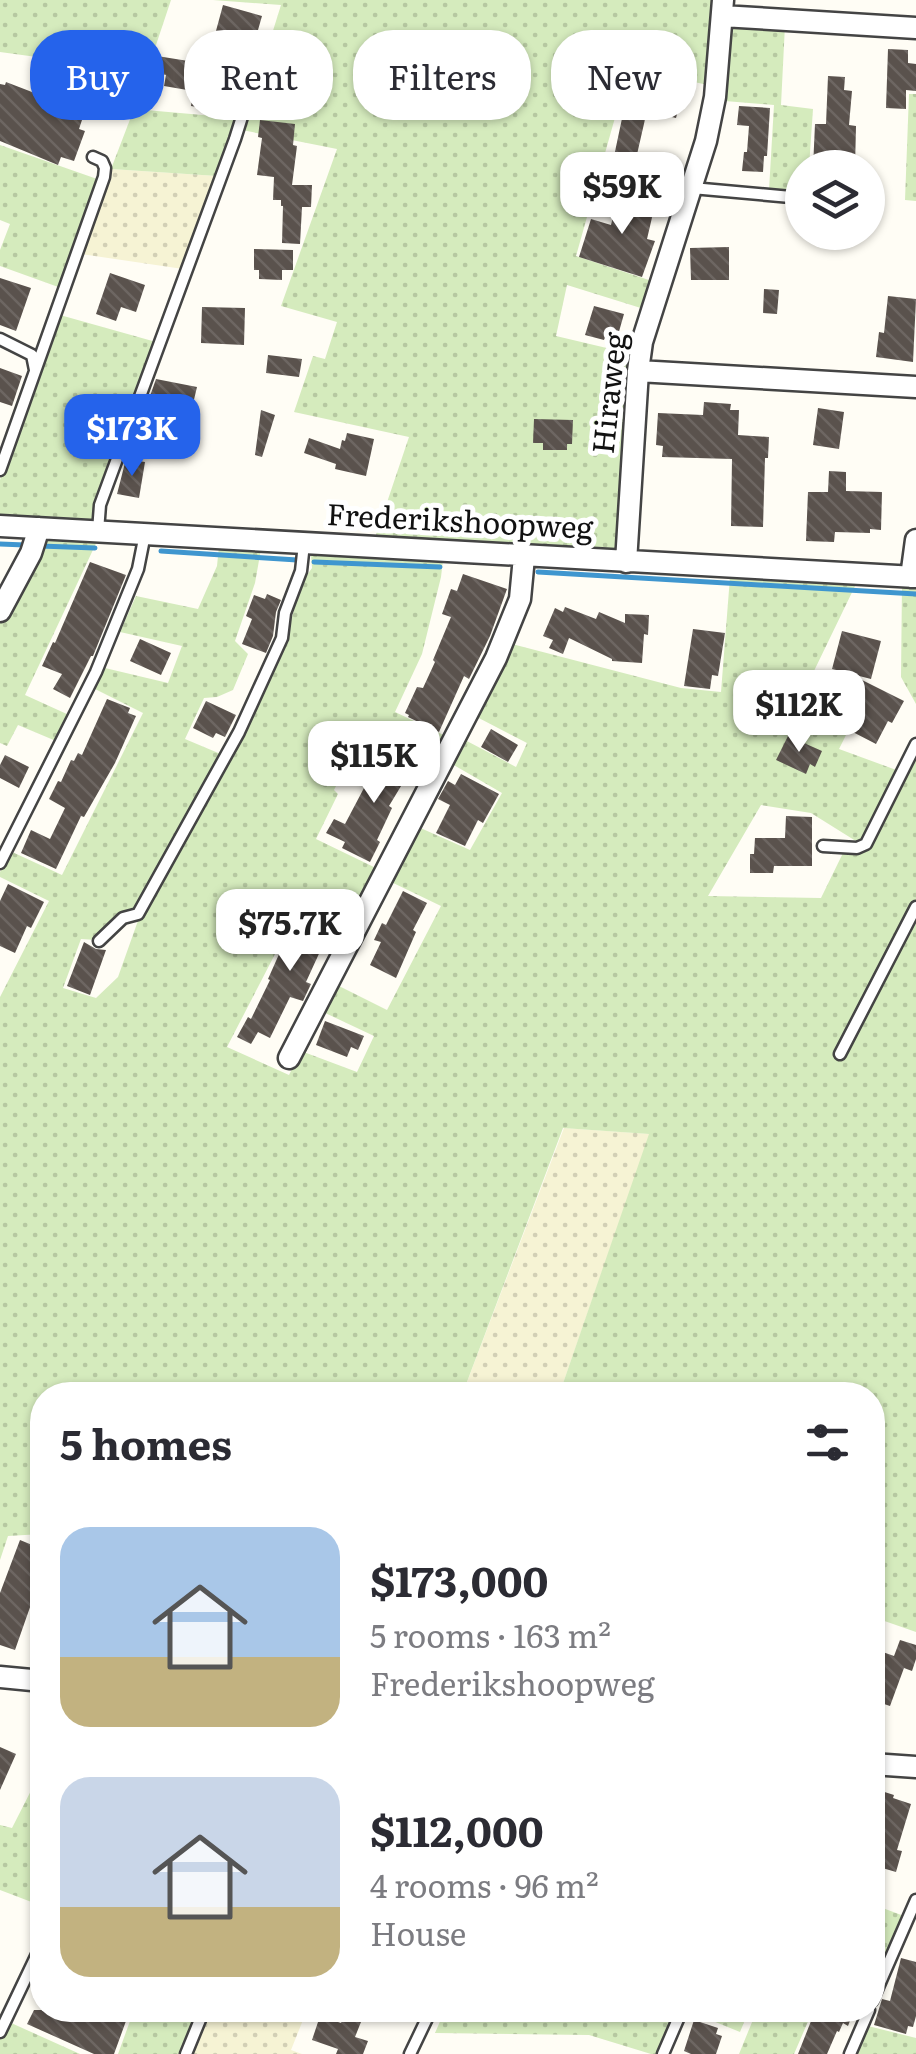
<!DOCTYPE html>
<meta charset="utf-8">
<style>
body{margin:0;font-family:Literata,serif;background:#f7f7f7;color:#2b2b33;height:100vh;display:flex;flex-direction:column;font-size:38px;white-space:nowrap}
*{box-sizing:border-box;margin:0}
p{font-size:32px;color:#7c7c81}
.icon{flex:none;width:55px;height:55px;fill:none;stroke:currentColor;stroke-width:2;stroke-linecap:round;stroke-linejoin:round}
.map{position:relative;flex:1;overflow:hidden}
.details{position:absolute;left:30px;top:1382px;width:855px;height:640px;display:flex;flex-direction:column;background:#fff;border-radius:40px;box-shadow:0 2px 8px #0004}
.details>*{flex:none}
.top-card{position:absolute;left:30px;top:30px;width:858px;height:90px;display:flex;gap:20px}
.controls{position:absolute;left:785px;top:150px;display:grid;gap:20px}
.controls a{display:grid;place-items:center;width:100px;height:100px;border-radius:50%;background:#fff;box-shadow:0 2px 8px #0004;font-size:50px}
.price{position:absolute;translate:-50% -85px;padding:0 22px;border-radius:20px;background:#fff;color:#222;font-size:32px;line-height:65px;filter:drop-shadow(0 2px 5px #0008)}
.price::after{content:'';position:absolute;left:50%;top:60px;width:30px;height:22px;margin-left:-15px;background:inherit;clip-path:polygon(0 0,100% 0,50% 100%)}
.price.active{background:#2563eb;color:#fff}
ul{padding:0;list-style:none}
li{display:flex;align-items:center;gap:30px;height:250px;padding:0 30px}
li span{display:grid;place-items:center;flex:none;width:280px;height:200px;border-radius:30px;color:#555}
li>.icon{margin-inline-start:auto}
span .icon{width:120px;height:120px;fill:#fffc;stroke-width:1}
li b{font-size:42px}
h2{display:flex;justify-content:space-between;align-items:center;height:120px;padding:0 30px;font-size:42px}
.chip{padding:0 35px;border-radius:40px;background:#fff;box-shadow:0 2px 8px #0004;font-size:35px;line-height:90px}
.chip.active{background:#2563eb;color:#fff}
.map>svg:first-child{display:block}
</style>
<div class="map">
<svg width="916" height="2054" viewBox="0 0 916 2054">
<defs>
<pattern id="farmland-dots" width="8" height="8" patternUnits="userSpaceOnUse" patternTransform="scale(2.5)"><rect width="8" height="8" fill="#f6f3d4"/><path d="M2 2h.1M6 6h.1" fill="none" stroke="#d2cfb5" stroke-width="1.8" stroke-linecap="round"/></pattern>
<pattern id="grass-dots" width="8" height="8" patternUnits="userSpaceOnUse" patternTransform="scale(2.5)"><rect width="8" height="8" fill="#d5ebbd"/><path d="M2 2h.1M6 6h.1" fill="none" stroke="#b6c8a1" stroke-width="1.8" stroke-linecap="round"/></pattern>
<pattern id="building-back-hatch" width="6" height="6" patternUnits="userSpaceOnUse" patternTransform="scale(2.5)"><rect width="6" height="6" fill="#5a524d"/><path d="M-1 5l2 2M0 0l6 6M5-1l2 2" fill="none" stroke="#6d6662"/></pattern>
</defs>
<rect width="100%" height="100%" fill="#fffdf5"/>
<path fill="url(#farmland-dots)" d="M111 169 217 176 183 269 81 254Z
M564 1128 650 1134 559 1395H462Z
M208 2010H307L291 2050 302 2054H193L192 2051Z"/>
<path fill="url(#grass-dots)" d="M0 0H171L147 72 0 52Z
M213 0H718L708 85 629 68 576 256 652 281 644 309 567 285 556 336 632 354 618 546 613 550 374 541 409 437 294 412 313 356 325 359 337 322 281 306 337 149 242 130 281 5Z
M734 22 785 25 781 105 813 109 809 167 802 168V193L769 190 774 105 725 101 731 27Z
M909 94H916V201L905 200Z
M134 109 237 118 217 176 111 169Z
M0 145 100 180 61 288 0 266V250L10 224 0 220Z
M60 315 156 342 94 519 90 522 0 518V480Z
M43 536 99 537 25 695 69 715 56 741 18 725 7 746 0 743V618Z
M219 546 261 549 255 583 235 641 248 654 233 690 217 697 204 698 185 739 223 755 136 912 96 940 81 939 63 988 96 998 118 977 140 915 277 654H281L302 582 312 568 311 555 315 551 443 560 441 577 422 654 395 712 448 737 439 754 369 721 334 790 338 794 316 839 380 870 353 923 303 900 227 1047 289 1075 301 1051 357 1072 374 1036 321 1011 335 984 387 1010 441 906 387 880 416 826 470 850 502 793 452 764 465 740 516 767 527 743 473 715 512 644 681 688 721 692 730 577 857 582 799 702 826 708 827 720 846 735 839 749 899 771 866 838 859 843 811 813 761 805 708 896 821 898 843 853H862L871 845 916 752V1632L873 1617 872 1395H559L649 1134 563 1128 462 1395H42V1534L8 1536 0 1560V997L49 901 0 877V872L10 851 62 875 143 713 95 689 105 668 168 683 182 646 120 632 136 596 198 609 217 566Z
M902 584 916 585V704L901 677Z
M42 1769V1906L0 1890V1825L12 1828Z
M872 1904 904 1916 878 1976 873 1973Z
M134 2010H198L181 2054H118Z
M445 2010H676L657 2054H651L589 2035 435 2033Z
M686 2010H749L740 2032Z
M757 2010H813L794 2054H739Z
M9 2022 80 2054H0V2040Z
M868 2026 916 2038V2054H856Z"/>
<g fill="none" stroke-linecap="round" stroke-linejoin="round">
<path stroke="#3f96cf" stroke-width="5" d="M0 544 25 545
M40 546 95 548
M161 551 297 560
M314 562 440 567
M538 572 916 594"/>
</g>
<path fill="url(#building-back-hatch)" d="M223 5 262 16 250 58 229 53 220 111 191 106 193 91 164 86 166 75 154 72 157 56 207 64Z
M888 49 908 50V63L916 64V91L906 90V109L886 108Z
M648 76 679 84 677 91 683 92 676 118 640 110Z
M828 76 845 77 844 90 852 91 849 125 856 126 855 168H813L815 124H826Z
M6 82 32 92 34 88 58 95 55 104 84 114 79 129 85 131 74 161 61 157 58 165 0 141V84L5 85Z
M739 106 770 108 767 156H764L763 172 742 171 744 152H747L749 126 737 125Z
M624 109 646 115 630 185 609 180Z
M260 120 295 124 293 145 297 146 292 185H312L311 207H302L300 244 282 243 283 206H281V200H273L274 177 257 175 262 138 258 137Z
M620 188 641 193 638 205 654 209 647 239 655 241 642 277 579 257 591 219 611 225Z
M729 247V280H691L690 248Z
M254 249 293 250V270H282V280L259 279V270H254Z
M110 273 145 285 136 312 121 307 116 321 96 314Z
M0 278 31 288 16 331 0 325Z
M764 289 779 290 777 314 763 313Z
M888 296 916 299 913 362 876 357 879 332 884 333Z
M594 306 624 314 618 335 607 332 604 340 585 335Z
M202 307 245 308 244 345 201 343Z
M268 355 302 359 299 377 266 373Z
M0 368 22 376 12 406 0 402Z
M156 379 197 387 187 429 155 422 160 399 150 396Z
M704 402 731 404 730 410H739L738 435 769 437 768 458H765L763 527 731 526 732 459 662 457 663 446 656 445 658 413 703 415Z
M818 408 844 412 839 449 813 445Z
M261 410 275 415 262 457 255 455Z
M534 419 573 420 572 444H567V450H543V443H533Z
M347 433 374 439 366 476 335 469 336 464 304 453 309 438 340 449 342 440 345 441Z
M126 459 145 462 139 498 117 494Z
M829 471 846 472V491L882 492 881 530 870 529V533L835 532 834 542 806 541 808 492H828Z
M90 562 126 575 93 656H91L70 698 53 689 62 674 42 666 53 642 55 643Z
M463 574 507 589 490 636 469 679 464 676 439 732 408 717 409 715 405 713 417 687 423 688 435 662 433 660 451 617 442 614 451 589 457 591Z
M267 594 281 600 276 612 273 636 266 653 242 644 252 619 246 616 254 595 265 599Z
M565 607 596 619 599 612 625 623V614L649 615 648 635 644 634 642 663 612 661V659L569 638 563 654 549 648 553 640 543 636 555 608 563 612Z
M693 629 725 633 718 676 712 675 710 689 684 686Z
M842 631 881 641 871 679 832 669Z
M140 639 171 653 161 675 130 661Z
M862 680 904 701 892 723 888 721 876 744 847 729 853 714 847 711Z
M107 699 130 708 128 713 136 716 115 763 84 817 81 816 56 869 21 853 31 830 50 839 65 808 49 799 58 781 61 782 71 760 74 761 78 753 82 755Z
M206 701 236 715 225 737 216 733 213 738 193 728Z
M491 729 518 745 508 762 481 747Z
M788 736 822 751 815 767 810 764 806 774 776 760Z
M394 748 402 753 404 750 418 758 389 806 392 808 377 840 380 842 370 862 342 848 345 842 326 833 334 819 345 824 374 769 377 771 387 752 390 754Z
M5 755 29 767 19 788 0 778V765Z
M461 774 499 794 483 823 478 820 465 846 436 833 450 805 438 799 448 781 455 785Z
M786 816 812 817V866H774L773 873H750V854H754L755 838H785Z
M8 884 44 902 31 928 27 926 15 953 0 946V901Z
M403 891 427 903 413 930 416 932 396 978 370 965 381 942 374 940 382 923 386 925Z
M310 907 339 921 331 936 328 934 306 982 311 984 303 1001 290 997 270 1038 258 1032 251 1044 237 1037 248 1017 251 1019 270 980 268 979 284 943 290 945Z
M84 942 96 949 106 950 90 995 67 986Z
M325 1021 364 1036 358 1050 351 1047 347 1057 316 1045Z
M20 1540 42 1549V1573L15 1650 0 1645V1593Z
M900 1640 916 1645V1659L912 1671 904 1668 890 1706 872 1700V1673L880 1651 894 1656Z
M0 1747 16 1754 0 1790Z
M872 1788 894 1795 893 1798 911 1804 897 1850 902 1851 896 1872 872 1865Z
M901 1958 916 1962V2016L913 2027 908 2026 906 2034 874 2025 882 1999 890 2001Z
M34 2010H130L114 2054H94L27 2024Z
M813 2010H854L848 2026 843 2023 839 2032 837 2031 827 2054H798L815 2011Z
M320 2016 341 2023 344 2016 361 2022 355 2037 368 2041 363 2054H336L338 2049 312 2040Z
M694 2020 718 2028 716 2034 722 2036 716 2054H691L684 2051Z"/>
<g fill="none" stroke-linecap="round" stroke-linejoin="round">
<defs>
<path id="service" d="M692 188 802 198
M0 339 32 355 35 370
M0 470 104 177 105 168 102 161 93 157
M98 531 100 505 235 139 258 66
M823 846 857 848 866 844 916 744
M0 863 96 672 138 569 145 534
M99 941 123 918 138 914 239 732 282 638 285 613 301 571 304 544
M840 1054 916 907
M872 2001 916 1900
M0 2032 42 1944
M186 2054 204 2010
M410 2054 431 2010
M663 2054 682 2010
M850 2054 869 2010"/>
<path id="minor" d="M722 16 916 28
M638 371 916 387
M0 526 916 577
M626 562 638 371 642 342 706 141 715 97 723 0
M911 577 916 540
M0 611 31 553 39 528
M289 1058 496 658 520 599 524 557
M0 1677 42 1681
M872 1764 916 1767"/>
</defs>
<use href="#service" stroke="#444" stroke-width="15"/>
<use href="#minor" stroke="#444" stroke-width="25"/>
<use href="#service" stroke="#fff" stroke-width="10"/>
<use href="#minor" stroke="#fff" stroke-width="20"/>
</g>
<g text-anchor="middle" stroke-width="10" stroke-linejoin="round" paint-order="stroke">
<g font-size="30" fill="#111" stroke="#fff">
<text transform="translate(610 393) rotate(-84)" y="10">Hiraweg</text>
<text transform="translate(460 522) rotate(3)" y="10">Frederikshoopweg</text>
</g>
</g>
</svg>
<div class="controls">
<a><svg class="icon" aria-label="layers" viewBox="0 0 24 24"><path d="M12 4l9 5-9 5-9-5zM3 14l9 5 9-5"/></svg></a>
</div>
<b class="price" style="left:622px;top:237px">$59K</b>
<b class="price active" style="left:132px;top:479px">$173K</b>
<b class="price" style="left:799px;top:755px">$112K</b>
<b class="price" style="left:374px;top:806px">$115K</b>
<b class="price" style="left:290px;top:974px">$75.7K</b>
<div class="top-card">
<a class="chip active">Buy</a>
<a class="chip">Rent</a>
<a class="chip">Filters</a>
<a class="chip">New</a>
</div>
<section class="details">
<h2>5 homes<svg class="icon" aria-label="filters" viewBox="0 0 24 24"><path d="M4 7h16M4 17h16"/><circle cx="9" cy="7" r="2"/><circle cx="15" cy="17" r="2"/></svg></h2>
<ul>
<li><span style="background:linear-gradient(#a9c7e8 65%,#c2b280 0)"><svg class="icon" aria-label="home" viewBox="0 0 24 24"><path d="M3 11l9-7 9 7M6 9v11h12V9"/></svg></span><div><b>$173,000</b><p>5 rooms · 163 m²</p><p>Frederikshoopweg</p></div></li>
<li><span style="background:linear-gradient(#c9d6e8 65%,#c2b280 0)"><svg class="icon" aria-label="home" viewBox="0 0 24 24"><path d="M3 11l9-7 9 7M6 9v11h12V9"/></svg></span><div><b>$112,000</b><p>4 rooms · 96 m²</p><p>House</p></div></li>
</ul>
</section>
</div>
